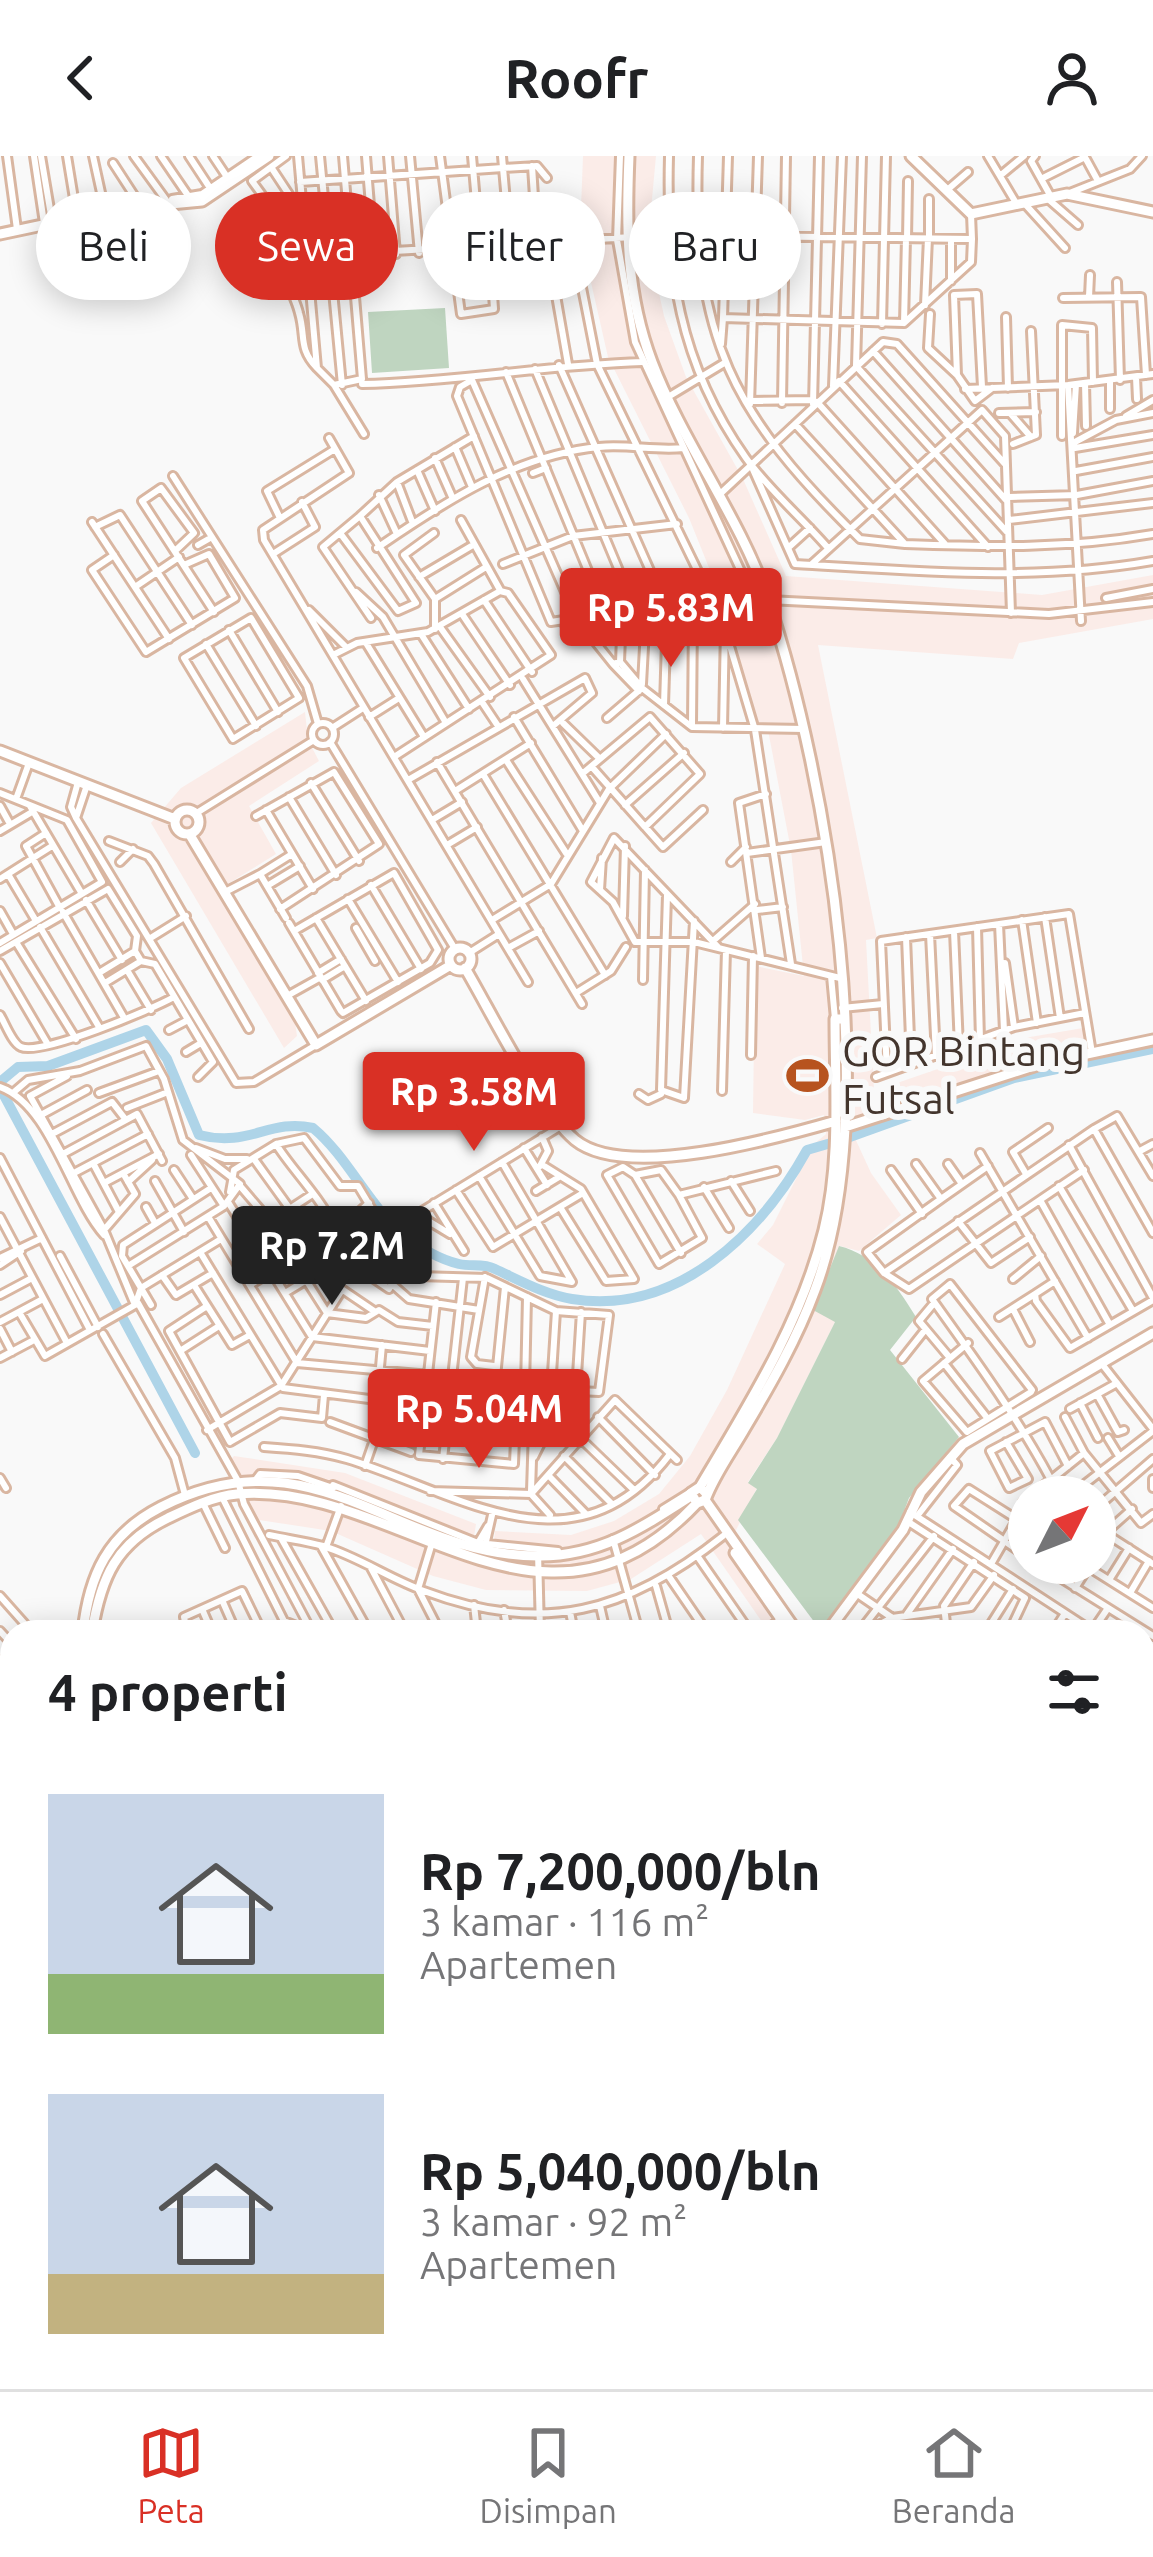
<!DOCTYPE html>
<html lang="id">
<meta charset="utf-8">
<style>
body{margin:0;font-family:Ubuntu,sans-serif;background:#f2f2f2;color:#202124;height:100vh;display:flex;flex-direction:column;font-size:45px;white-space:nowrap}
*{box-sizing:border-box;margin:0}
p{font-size:39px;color:#757577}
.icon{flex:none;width:66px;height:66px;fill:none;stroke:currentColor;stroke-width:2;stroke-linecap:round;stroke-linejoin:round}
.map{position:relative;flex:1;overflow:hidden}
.panel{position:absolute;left:0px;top:1464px;width:1155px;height:771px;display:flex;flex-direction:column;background:#fff;border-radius:36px 36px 0 0;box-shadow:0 6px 30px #0003}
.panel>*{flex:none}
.guide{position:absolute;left:36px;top:36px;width:1083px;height:108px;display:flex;gap:24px}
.needle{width:78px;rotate:48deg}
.fabs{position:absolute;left:1008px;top:1320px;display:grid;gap:24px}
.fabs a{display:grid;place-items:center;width:108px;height:108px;border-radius:50%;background:#fff;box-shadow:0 6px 30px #0003;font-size:60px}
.price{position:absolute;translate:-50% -102px;padding:0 27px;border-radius:12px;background:#d93025;color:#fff;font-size:39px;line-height:78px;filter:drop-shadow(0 3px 6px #0008)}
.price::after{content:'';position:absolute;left:50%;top:72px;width:36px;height:27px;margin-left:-18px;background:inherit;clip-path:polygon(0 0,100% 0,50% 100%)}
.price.selected{background:#222;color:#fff}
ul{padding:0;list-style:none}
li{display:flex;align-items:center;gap:36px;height:300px;padding:0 48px}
li span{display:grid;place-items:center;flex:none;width:336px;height:240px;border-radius:0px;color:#555}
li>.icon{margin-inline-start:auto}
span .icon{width:144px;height:144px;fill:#fffc;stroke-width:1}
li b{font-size:51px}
h2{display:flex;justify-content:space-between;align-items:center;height:144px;padding:0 48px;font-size:51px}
.pill{padding:0 42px;border-radius:54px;background:#fff;box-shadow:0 6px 30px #0003;font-size:42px;line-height:108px}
.pill.selected{background:#d93025;color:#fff}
header{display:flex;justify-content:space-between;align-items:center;height:156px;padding:0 48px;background:#fff;font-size:54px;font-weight:600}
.tabs{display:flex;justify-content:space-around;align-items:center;height:168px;border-top:3px solid #e0e0e0;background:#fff;font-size:33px;color:#757577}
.tabs a{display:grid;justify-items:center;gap:6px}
.tabs .selected{color:#d93025}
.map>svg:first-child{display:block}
</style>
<header><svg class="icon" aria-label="back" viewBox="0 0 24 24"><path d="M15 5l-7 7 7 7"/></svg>Roofr<svg class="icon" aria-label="person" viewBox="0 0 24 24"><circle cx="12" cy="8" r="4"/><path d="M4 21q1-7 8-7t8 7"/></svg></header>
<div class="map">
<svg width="1153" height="2233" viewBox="0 0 1153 2233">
<rect width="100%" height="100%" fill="#f9f9f9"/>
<path fill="#fbece8" d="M583 0H656L648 86 664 160 686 221 743 323 786 420 1042 439 1153 419V463L1019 487 1013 503 818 489 877 782 866 784 874 935 1030 881 1089 871 1093 894 853 964 854 980 871 1017 901 1059 859 1095 840 1090 835 1166 777 1282 748 1326 757 1332 735 1376 805 1476H769L701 1378 631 1423 587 1435 486 1434 433 1420 331 1375 253 1363 227 1307 234 1300 345 1317 476 1368 474 1381 494 1385 495 1375 571 1379 614 1365 659 1338 690 1300 727 1234 785 1108 757 1088 773 1069 813 989 826 978 824 959 805 964 753 957 755 810 804 820 791 694 767 569 756 567 728 459 689 362 608 201 580 78Z
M305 556 308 584 319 605 249 650 276 698 218 734 295 866 297 880 284 892 151 667 181 632Z"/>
<path fill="#fee8f6" d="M0 1688 5 1693 12 1690V1810L0 1820Z
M139 2223H264L265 2231 145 2233Z"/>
<path fill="#bfd5c0" d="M445 152 449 212 372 217 368 156Z
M839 1090C876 1099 897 1130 916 1161L890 1194 959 1281 909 1342 895 1379 821 1475 738 1364 757 1333 748 1327 777 1282 835 1166 813 1154Z"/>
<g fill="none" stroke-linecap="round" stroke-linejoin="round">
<path stroke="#aed4e8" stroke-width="10" d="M0 926 18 911 48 910 146 874 167 903 199 979C250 992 269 962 313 972 348 1001 368 1049 403 1078 419 1091 438 1103 459 1108 471 1111 483 1107 495 1113 521 1125 544 1138 572 1143 677 1160 761 1077 807 994L831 987
M0 932 195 1297
M847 982 1014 922 1153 893"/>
<defs>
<path id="street" d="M7 0 17 73
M34 0 44 67
M41 0 52 65
M67 0 77 61
M93 0 105 55
M134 0 166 44
M161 0 189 41
M189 0 210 32
M213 0 227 21
M286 0 252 25 305 98
M298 0 317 212 334 229 364 278
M320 0 342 229
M366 0 374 99
M388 0 396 98
M410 0 419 97
M440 0 461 158 494 153 490 92
M472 0 480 92
M620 0 617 84 635 186 763 463
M669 0C666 113 678 206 746 302 769 334 802 362 828 392
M698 0C692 181 732 258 860 383L905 388
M728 0 723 162 904 167 906 82
M862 0 856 210 1007 376
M988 0 1016 47
M1035 0 1031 5 1050 39
M1086 3 1098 25
M113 7 137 44 147 46
M532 10 537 88
M271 11 300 55
M1001 19 1024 0
M1043 22 1085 1
M300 26 503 12 502 0
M946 35 968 16
M1067 38 1130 13 1142 0
M1047 42 1078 69
M172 43 202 38 258 0
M929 43V83
M1025 48 1065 92
M907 83 908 25
M573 86 597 208 725 471 723 572
M547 88 568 208
M510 90 503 12 537 10 547 22
M951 125V83
M1117 126 1120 224
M455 132 492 130
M1089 141 1090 119
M1063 142 1141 141 1146 219
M925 149 928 82
M930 158 928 192 957 219 975 245 992 232
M1006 161 1008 232
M904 167 971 106 972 83
M882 168 886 0
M721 188 723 162
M873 195 1006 344
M559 209 667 453 664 549
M317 212C298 192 306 181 299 157 295 140 286 130 285 111L292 101 667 79 972 83 971 58
M535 213 635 453
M506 216 605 456
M957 219 954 139 977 138 982 231
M1136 221 1137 243
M472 224 577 463 613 508 620 506 642 532 692 571 804 573
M472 224 460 231 457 240 551 466 635 453 762 463
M839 225 988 391
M1110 225V253
M1085 227 1086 270
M362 228C457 226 546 209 642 206
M334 229 362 223 343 0
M1068 229 1081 465
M833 230 842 0
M965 233 1068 229 1153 218
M668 241 726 206
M750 245 812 244
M817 246 945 388
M782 247 786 0
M750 248 758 0
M813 248 819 0
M999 257 1036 256
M1010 257 1031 281
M1126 260 1153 244
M795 268 905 388C993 391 1066 393 1153 378
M1073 277 1076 228
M1062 280V169L1092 172 1093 226
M329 282 349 317 263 374 264 384 528 826
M1075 286 1116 264 1153 257
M1013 288 1036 279 1031 175
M455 291 472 331
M1075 292 1153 279
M435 302 453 343
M751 309 795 408C916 415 1033 426 1153 405
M417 314 435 355
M1076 315 1153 301
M533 317 546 312
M173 320 307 530 318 568
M397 326 413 368
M379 339 397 378
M719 339 883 186 897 188 1005 308
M1009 341 1077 339 1153 325
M279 360 267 335 335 293
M360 360 397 326 474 280
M461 364 500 434
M1009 364 1153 347
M92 366 169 483
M95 371 120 359 192 469
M340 377 398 455 416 447 360 360 323 391 371 462
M434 377 404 399 435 443V473
M198 389 212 381
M377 392C444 346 516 299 599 291 627 288 656 295 683 292
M788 392 810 372
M175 395 194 377 161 332 142 345 214 456
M273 398 315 371 302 346
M114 399 92 414 146 496 235 442 209 398 184 409
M813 407 982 254 1005 280 1011 457
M503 408 573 380 677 368
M419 421 473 389
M135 431 179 401
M356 436 383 461 446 567
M1106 442 1153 433
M435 443 486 411
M484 444 532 516
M768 444 1049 458 1153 446
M309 454 346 491
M462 458 510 529
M251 462 299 542 233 583 184 502Z
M563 466 574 481 585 476
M440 471 490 541
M229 474 278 556
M421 478 469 553
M727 480 755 574 791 808
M366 487 424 581
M206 488 256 570
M333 499 357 487 428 476 500 435 508 437 551 499 394 601
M620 506 622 455
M613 508 639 535
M523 523 600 647
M642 528 646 454
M482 546 498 570
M369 561 399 542
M514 561 583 675
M607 562 642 532
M563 567 599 602
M312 578a11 11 0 1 1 22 0a11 11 0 1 1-22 0Z
M692 568 693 458
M332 572 363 552
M330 586 455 793
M506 604 566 697
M437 606 582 848
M483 618 605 819
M582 618 650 561 700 618 645 671 592 611
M408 624 585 522 592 537 553 570
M78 626 71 651 76 662 236 927 254 926 316 889
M311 627 359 705
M455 635 531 587
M0 637 67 664 102 726 0 787
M289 641 336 719
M16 643 29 607
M625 649 684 597
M0 650 10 668
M30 650 82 738
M266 654 313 733
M195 658 314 584
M256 660 334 616 379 688 280 753
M76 662 87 629
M432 664 462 646
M646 672 663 691 703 654
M0 675 32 656
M46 677 26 690 60 752
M109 685 148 700 154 708 249 873
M447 689 477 671
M747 697 826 686
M120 706 133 693
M731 706 746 691
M8 718 36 765
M260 718 292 698
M0 723 52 690
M371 729 421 813
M267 730 300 710
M600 734 602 702
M225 736 260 718 286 762
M667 739 661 934 684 942 694 765
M348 743 398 826
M86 744 122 804
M757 754 783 751
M0 755 13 778
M63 756 123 860
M623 760 625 690
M1045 761 1060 862
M316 762 366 845
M492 764 551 728 609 633 666 578
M1022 764 1037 867
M289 767 341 855 343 857 430 807 438 794 394 717 294 775
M999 768 1004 875
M40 771 99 871
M977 771 980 884
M356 772 375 805
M954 775 959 891
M930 778 936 900
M906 781 911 908
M149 783 186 760
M713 785 755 748
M16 786 76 883
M718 791 614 682 591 726 613 746 635 786H694L840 822
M508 792 539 775
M0 795 108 733 137 780 135 795 141 805 155 808 213 906 198 921
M469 797 499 778
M761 802 739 647 766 638
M0 807 47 887
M1005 807 1014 871
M127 814 151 854
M99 817 135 795
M318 817 341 803
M831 820 835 863
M322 824 345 810
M643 824 645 714
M105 827 141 805
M576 837 611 815 626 791
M287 840 321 821
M842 852 883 848
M0 859C5 867 12 887 21 891 41 900 153 853 174 841
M169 874 188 864
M186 896 201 887
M751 899 753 800
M887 917 881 785 1069 758 1092 897
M67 920 30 940 104 1074 135 1149
M876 921 1014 871 1085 857
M0 931C51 949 70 1041 104 1079
M722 935 726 794
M14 936 28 924 80 915 146 890 164 923 183 984 240 1028 224 1050
M99 937 159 915
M639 938 648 944 661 938
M127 952 168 936
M41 959 87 934
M52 978 112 946 126 964
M276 988C299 1026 360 1076 336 1124
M1069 989 1153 1142
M196 992 225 1003H247
M524 992 547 1029
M1140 995 1153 988
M980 997 1088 1182
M63 998 137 958 162 1005
M0 1002 90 1174
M254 1003 290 1053
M93 1007 119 1056
M541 1008 581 1033 634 1123 606 1125 560 1051
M916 1008 941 1043 988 1010
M948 1008 962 1028
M540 1010 548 995 542 981
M174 1014 193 1043
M891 1014 922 1058
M1084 1014 909 1133 884 1117 1094 973
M74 1017 148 978
M1026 1018 1013 996 1048 972
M635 1019 681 1097
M479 1020 540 1120 572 1126 502 1006
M1153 1020 1117 960 1094 973 1153 1077
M155 1025 184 1076
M731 1025 750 1055
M128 1026 152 1004
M104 1027 159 998
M1059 1030 1133 1155
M241 1031 270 1065
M704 1031 729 1072
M456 1034 493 1091 583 1037
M536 1035 559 1021
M230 1036 234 1014 276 988 304 982 340 1030H358L382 1070 409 1097 389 1133 361 1114
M679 1039 702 1082 659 1108 607 1019 623 1011 635 1019 661 1014 679 1039 776 1015
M1040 1044 1110 1169
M228 1046 312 1181 430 1195
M434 1047 464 1095
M146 1051 155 1067
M417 1058 450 1078
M0 1061 67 1187
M209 1062 297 1207 452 1221
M409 1063 561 970
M958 1065 991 1107 1030 1081
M382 1070 366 1091 398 1116
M104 1074 135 1038 123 1017
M250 1079 311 1039
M260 1095 324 1056
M200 1096 283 1232 424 1250
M60 1100 98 1171
M0 1102 42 1082
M404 1108 418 1120 487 1122 556 1155 609 1159 599 1236 452 1229
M0 1109 21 1095
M128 1110 224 1050 191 999
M884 1117 867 1096 941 1043
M162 1119 176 1139 213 1117
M485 1121 471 1201 477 1208 494 1210
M1013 1123 1041 1100
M306 1124 327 1157 366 1162 379 1154 398 1166 433 1170
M1055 1125 1035 1138 1036 1145 1070 1192 1153 1144
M194 1129 232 1189 250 1179
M250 1129 337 1076 369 1047
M393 1129 409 1143 479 1154
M343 1134 374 1155
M285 1137 343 1102
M0 1139 32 1122
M436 1146 419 1299 514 1308 517 1232
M138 1147 238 1325 244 1348 312 1476
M934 1147 919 1165 950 1202
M151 1149 122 1100 123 1089 211 1032
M207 1150 169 1175 230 1286 280 1257 322 1262 324 1239
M1013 1153 1030 1186
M19 1156 45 1200 135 1149 141 1132 221 1083
M999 1161 1035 1138
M0 1166 43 1143
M0 1173 12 1196
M103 1178 175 1302 185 1339
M968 1187 923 1225 967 1276 1031 1236 1032 1234 950 1128 932 1143C975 1203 1016 1259 1051 1324
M180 1195 219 1170
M0 1202 34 1184
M902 1203 925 1174
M944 1207 988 1263
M1102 1208 1153 1273
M495 1231 505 1131
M426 1232 450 1234
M525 1232 527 1141
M551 1233 556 1155
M576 1235 581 1156
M1097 1238 1118 1276 1124 1274
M377 1244 382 1189
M1080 1247 1098 1282
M449 1253 517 1256
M1070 1253 1117 1227
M598 1261 655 1319
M1065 1261 1084 1297 1141 1367 1153 1358
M330 1266 411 1296
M207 1274 281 1230 342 1134
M447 1277 515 1280
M578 1280 634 1334
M1108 1282 1119 1300
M1006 1286 1028 1323 1009 1332 990 1295 1045 1266 1068 1310
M264 1291C293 1293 319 1295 347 1303 459 1337 575 1423 670 1298
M564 1300 612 1348
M443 1303 463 1122
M365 1310 375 1281
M550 1321 585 1357
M0 1322 6 1332
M1153 1323V1332
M254 1326 260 1318 298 1320 333 1332
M333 1329 478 1387 558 1395
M430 1335 531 1338 550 1359
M531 1335 533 1273 550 1269 534 1301
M531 1338 615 1244 677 1304
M222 1341 284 1465 299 1471
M1068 1341 1153 1275
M203 1347 225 1392
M663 1353 692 1335
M1095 1353 1153 1303
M1029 1355 1023 1346 1084 1297
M910 1356 1094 1476
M918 1359 957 1309 950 1301
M907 1365 1025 1442 1009 1476
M1029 1371 969 1333 954 1350 1029 1402
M1095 1377H1105L1153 1408
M1105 1377 1132 1353
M269 1379C287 1383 306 1385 323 1390 359 1401 390 1423 424 1435 543 1480 628 1456 723 1380
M281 1382 334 1476
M613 1383 639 1476
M432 1387 418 1433 440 1476
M478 1387 488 1370
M321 1390 369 1476
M485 1390 492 1359
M326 1391 341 1350
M538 1396 540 1476
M698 1401 750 1476
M1095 1401 1109 1380
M1037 1407 1062 1423 1072 1407
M991 1408 1013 1370
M370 1410 405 1476
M1088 1411 1153 1452
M670 1422 707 1476
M1062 1423 1153 1480
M1109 1424 1129 1392
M656 1430 669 1476
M1075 1432 1091 1407
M1130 1437 1149 1405
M859 1439 891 1461
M0 1440 32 1476
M222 1444 236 1476
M474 1449 477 1476
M600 1450 606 1476
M202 1453 212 1476
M504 1454 508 1476
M570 1456 574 1476
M907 1458 953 1393
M849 1474 850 1476
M987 1474 1013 1433
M1093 1474 1108 1452
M0 1475 12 1488
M187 1476 184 1461 242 1435 262 1476
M395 1476 437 1471
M763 1476 780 1464
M859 1476 934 1380
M865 1476 892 1462 971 1451 994 1419
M947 1476 944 1450 974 1406
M1053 1476 1064 1459
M0 1507 12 1496
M0 1508 12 1521
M1143 1525 1153 1528
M0 1542 12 1554
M1143 1569 1153 1586
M1143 1611 1153 1606
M1143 1643 1153 1638
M1143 1684 1149 1696
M1143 1733 1153 1728
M1143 1743 1153 1738
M1153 1779 1143 1815 1153 1817
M1143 1842 1153 1845
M0 1853 12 1867
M1143 1870 1153 1873
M1143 1897 1153 1900
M0 1908 12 1899
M1143 1924 1153 1926
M0 1943 12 1933
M1143 1954 1153 1949
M0 1975 12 1965
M1143 1982 1153 1977
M1143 2013 1153 2008
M1143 2023 1153 2046
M1143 2169 1153 2164
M1143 2181 1153 2176
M54 2223H60
M134 2223 142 2233
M440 2223 448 2233
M470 2223 476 2233
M789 2223 796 2233
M843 2223 845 2233
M909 2223 915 2233
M937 2223 942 2233
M992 2223 997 2233
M1134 2223 1139 2233
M883 2224 888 2233
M524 2233 531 2228
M578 2233 591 2223
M718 2233 737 2223
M754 2233 770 2223
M809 2233 825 2223
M965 2233 985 2223
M1025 2233 1045 2223
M1082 2233 1102 2223"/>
<path id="secondary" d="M629 0C626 72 626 138 652 206 683 288 740 361 768 444 828 623 883 955 815 1134 797 1183 771 1228 745 1272 732 1295 714 1319 705 1344L697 1347 691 1337 700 1331 707 1338
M911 0 971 58 1067 38 1153 56
M0 78 118 53 202 45 269 0
M0 595 175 663
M175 666a12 12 0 1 1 24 0a12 12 0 1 1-24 0Z
M190 679 316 889 451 809
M449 803a11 11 0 1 1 22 0a11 11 0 1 1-22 0Z
M465 812C491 856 539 954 575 984 625 1025 777 982 836 965
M845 971 1040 908 1153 884
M700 1331C748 1250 801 1167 824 1074 841 1006 835 932 835 863H843
M705 1344 797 1476
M735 1397 790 1476
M83 1476C89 1419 108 1378 161 1351 315 1272 397 1401 540 1400 600 1400 643 1371 691 1340
M92 1476C101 1421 116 1387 168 1362 189 1352 214 1340 237 1338 397 1324 540 1514 697 1347
M827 1476 903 1374 921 1336 963 1288 1153 1177
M969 1476H1011
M1143 1511 1153 1513
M0 1641 12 1650
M0 1680 12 1694
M282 2233 283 2223
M362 2233 383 2223"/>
</defs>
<use href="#street" stroke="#d9b6a1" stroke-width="12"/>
<use href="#secondary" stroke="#d9b6a1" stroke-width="15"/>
<use href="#street" stroke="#fff" stroke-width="6"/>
<use href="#secondary" stroke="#fff" stroke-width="9"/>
</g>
<defs>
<symbol id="stadium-bare" viewBox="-9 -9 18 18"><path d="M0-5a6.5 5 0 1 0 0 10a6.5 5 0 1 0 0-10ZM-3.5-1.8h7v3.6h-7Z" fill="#b7531e" stroke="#f9f9f9" stroke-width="2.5" paint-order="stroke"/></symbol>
</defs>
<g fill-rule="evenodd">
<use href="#stadium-bare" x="778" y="890" width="59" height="59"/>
</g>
<g text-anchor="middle" stroke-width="12" stroke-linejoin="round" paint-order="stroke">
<g font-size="42" fill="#43352d" stroke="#f9f9f9" text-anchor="start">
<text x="842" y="910">GOR Bintang<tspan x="842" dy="48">Futsal</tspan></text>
</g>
</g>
</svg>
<div class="fabs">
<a><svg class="needle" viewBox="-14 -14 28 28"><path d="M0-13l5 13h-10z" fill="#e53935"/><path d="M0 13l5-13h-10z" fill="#757577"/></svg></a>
</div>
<b class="price" style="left:671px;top:514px">Rp 5.83M</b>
<b class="price" style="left:474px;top:998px">Rp 3.58M</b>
<b class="price selected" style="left:332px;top:1152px">Rp 7.2M</b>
<b class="price" style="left:479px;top:1315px">Rp 5.04M</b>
<div class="guide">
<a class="pill">Beli</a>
<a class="pill selected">Sewa</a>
<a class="pill">Filter</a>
<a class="pill">Baru</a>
</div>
<section class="panel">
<h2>4 properti<svg class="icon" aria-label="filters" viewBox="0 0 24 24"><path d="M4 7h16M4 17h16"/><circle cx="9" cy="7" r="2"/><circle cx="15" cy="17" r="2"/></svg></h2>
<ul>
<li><span style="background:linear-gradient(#c9d6e8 75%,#8fb573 0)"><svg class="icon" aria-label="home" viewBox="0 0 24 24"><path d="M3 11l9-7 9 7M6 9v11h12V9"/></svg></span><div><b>Rp 7,200,000/bln</b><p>3 kamar · 116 m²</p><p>Apartemen</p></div></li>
<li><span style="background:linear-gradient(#c9d6e8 75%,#c2b280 0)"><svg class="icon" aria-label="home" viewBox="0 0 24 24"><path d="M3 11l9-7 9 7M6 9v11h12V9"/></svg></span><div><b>Rp 5,040,000/bln</b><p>3 kamar · 92 m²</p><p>Apartemen</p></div></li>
</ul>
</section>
</div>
<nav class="tabs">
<a class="selected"><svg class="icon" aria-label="map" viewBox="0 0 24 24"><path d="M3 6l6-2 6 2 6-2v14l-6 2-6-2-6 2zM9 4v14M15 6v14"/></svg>Peta</a>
<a><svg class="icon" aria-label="saved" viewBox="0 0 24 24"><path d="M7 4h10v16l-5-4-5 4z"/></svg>Disimpan</a>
<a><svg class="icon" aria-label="home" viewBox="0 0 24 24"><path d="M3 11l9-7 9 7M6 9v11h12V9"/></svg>Beranda</a>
</nav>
